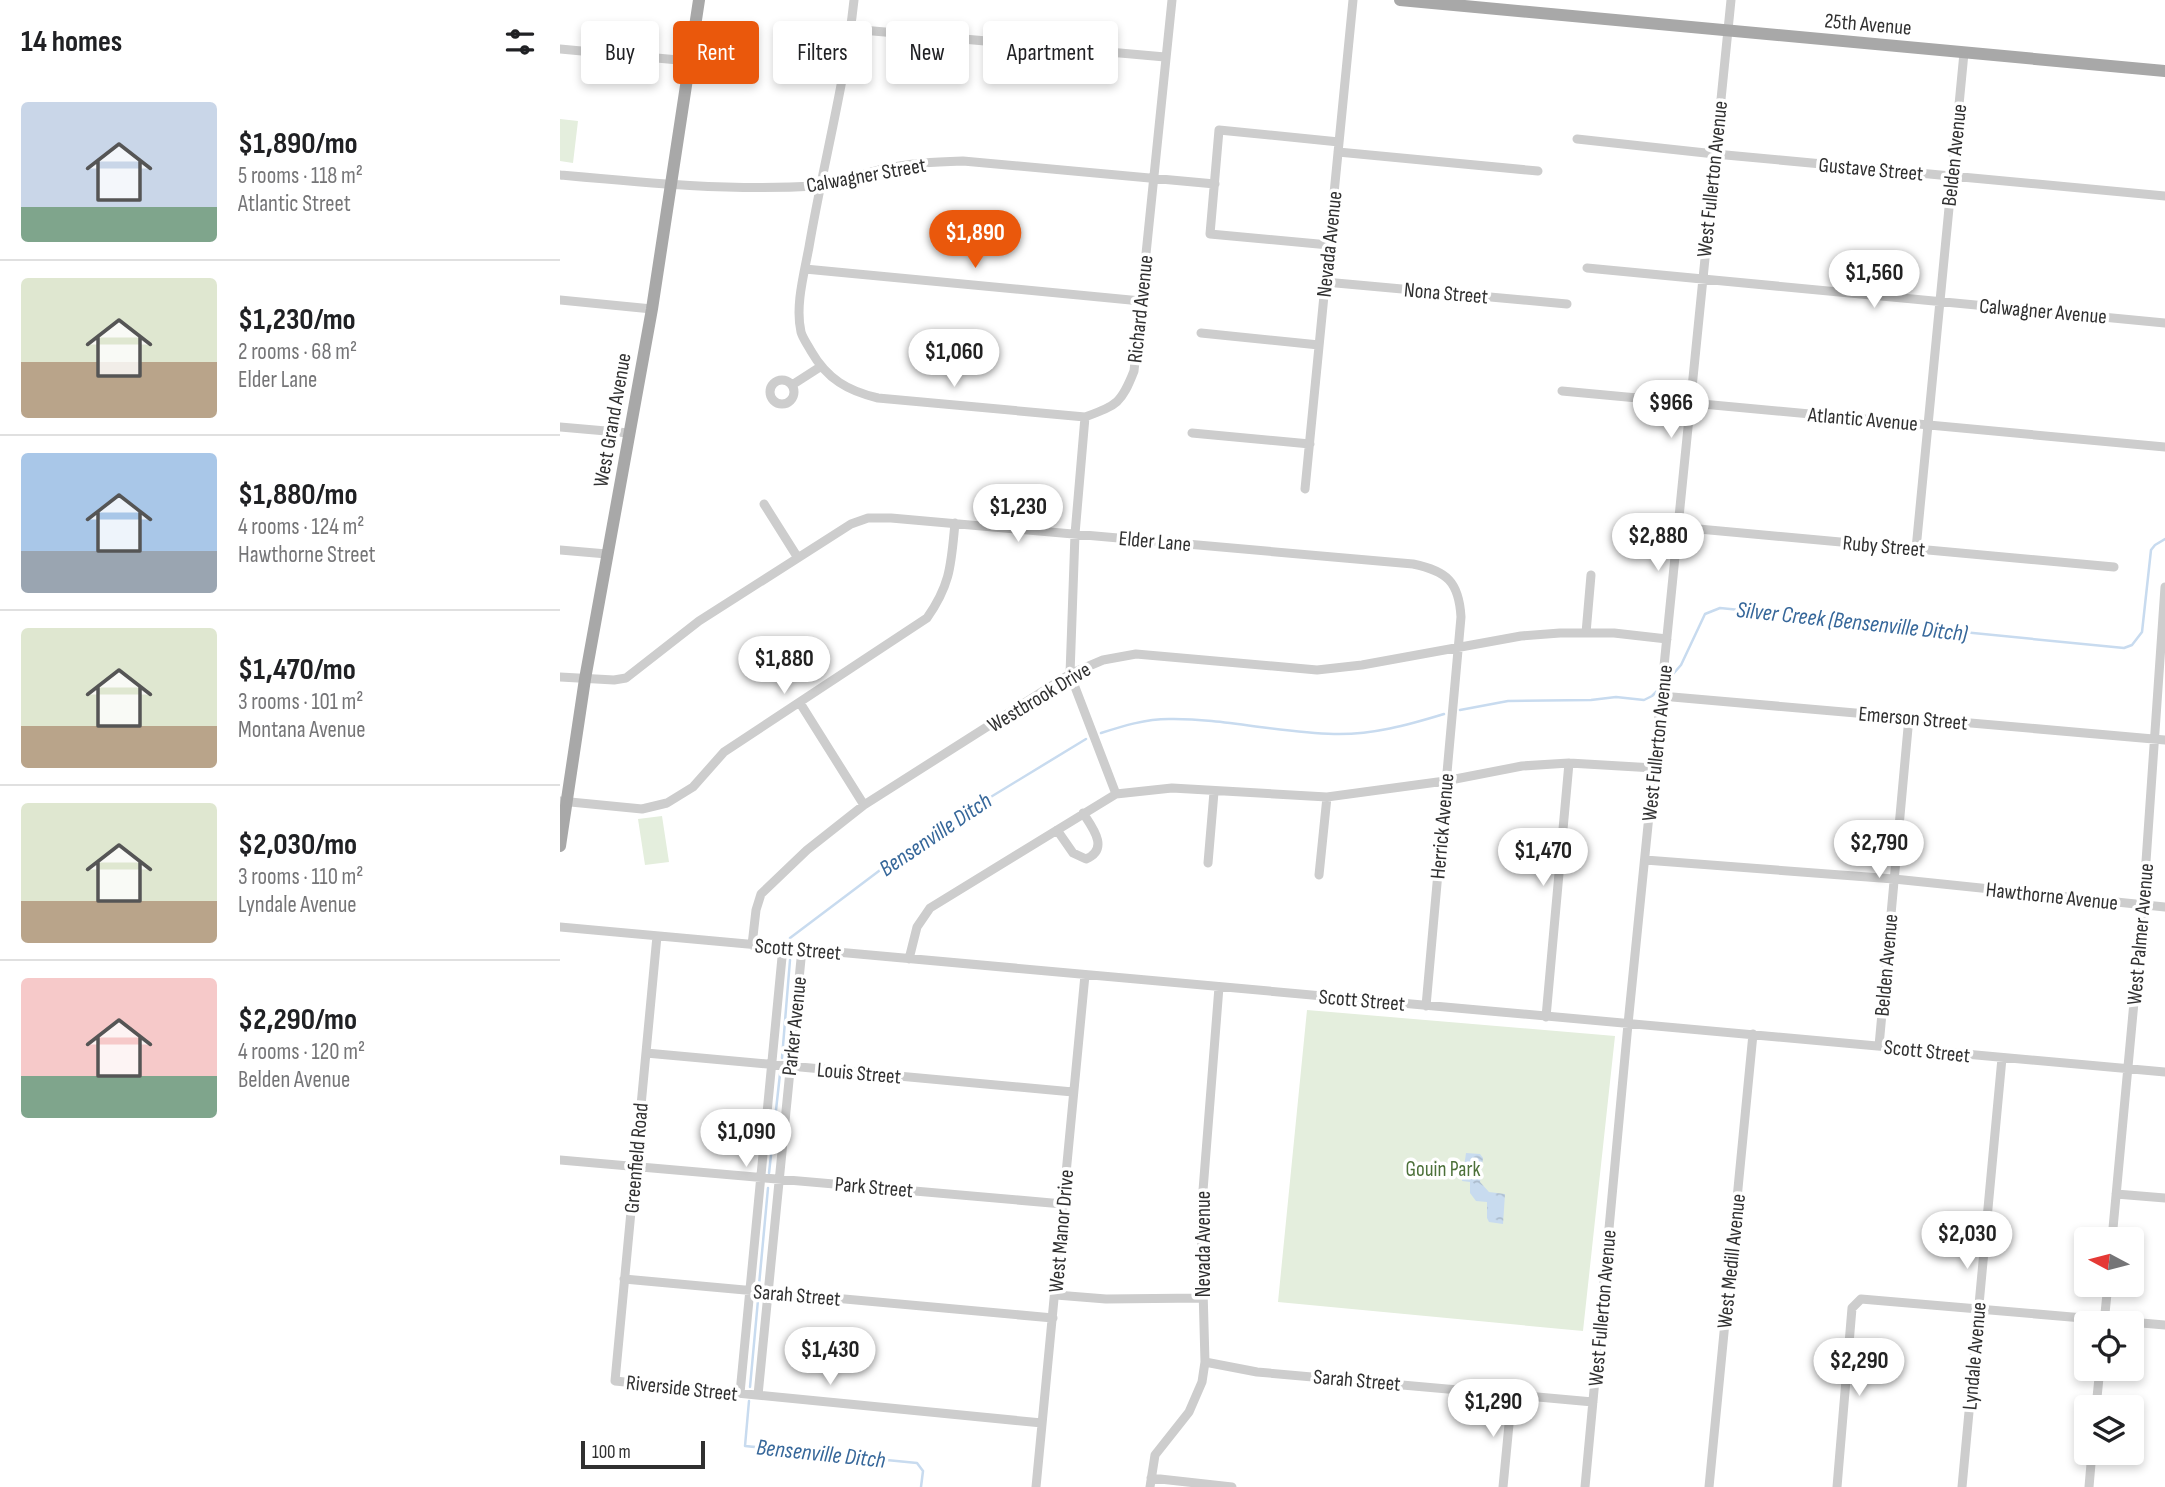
<!DOCTYPE html>
<meta charset="utf-8">
<style>
body{margin:0;font-family:"Sofia Sans Condensed",sans-serif;background:#f6f6f6;color:#202124;height:100vh;display:flex;flex-direction:column;font-size:26px;white-space:nowrap}
*{box-sizing:border-box;margin:0}
p{font-size:23px;color:#757577}
.icon{flex:none;width:38px;height:38px;fill:none;stroke:currentColor;stroke-width:2;stroke-linecap:round;stroke-linejoin:round}
.map{position:relative;flex:1;overflow:hidden}
.side{display:flex;flex-direction:column;background:#fff;width:560px}
.side>*{flex:none}
.top-card{position:absolute;left:21px;top:21px;width:665px;height:63px;display:flex;gap:14px}
.needle{width:46px;rotate:277deg}
.fabs{position:absolute;left:1514px;top:1227px;display:grid;gap:14px}
.fabs a{display:grid;place-items:center;width:70px;height:70px;border-radius:7px;background:#fff;box-shadow:0 4px 10px #0003;font-size:35px}
.scale{position:absolute;left:21px;bottom:18px;width:124px;box-sizing:border-box;padding-left:7px;border:4px solid #303030;border-top:0;font-size:19px;line-height:24px;white-space:nowrap;color:#303030;-webkit-text-stroke:5px #fff;paint-order:stroke}
.price{position:absolute;translate:-50% -60px;padding:0 16px;border-radius:24px;background:#fff;color:#222;font-size:23px;line-height:46px;filter:drop-shadow(0 2px 4px #0008)}
.price::after{content:'';position:absolute;left:50%;top:42px;width:21px;height:16px;margin-left:-10px;background:inherit;clip-path:polygon(0 0,100% 0,50% 100%)}
.price.on{background:#ea580c;color:#fff}
ul{padding:0;list-style:none}
li{display:flex;align-items:center;gap:21px;height:175px;padding:0 21px}
li+li{border-top:2px solid #e0e0e0}
li span{display:grid;place-items:center;flex:none;width:196px;height:140px;border-radius:7px;color:#555}
li>.icon{margin-inline-start:auto}
span .icon{width:84px;height:84px;fill:#fffc;stroke-width:1}
li b{font-size:30px}
h2{display:flex;justify-content:space-between;align-items:center;height:84px;padding:0 21px;font-size:30px}
.pill{padding:0 24px;border-radius:7px;background:#fff;box-shadow:0 4px 10px #0003;font-size:24px;line-height:63px}
.pill.on{background:#ea580c;color:#fff}
main{display:flex;flex:1;min-height:0}
.map>svg:first-child{display:block}
</style>
<main>
<section class="side">
<h2>14 homes<svg class="icon" aria-label="filters" viewBox="0 0 24 24"><path d="M4 7h16M4 17h16"/><circle cx="9" cy="7" r="2"/><circle cx="15" cy="17" r="2"/></svg></h2>
<ul>
<li><span style="background:linear-gradient(#c9d6e8 75%,#7fa58c 0)"><svg class="icon" aria-label="home" viewBox="0 0 24 24"><path d="M3 11l9-7 9 7M6 9v11h12V9"/></svg></span><div><b>$1,890/mo</b><p>5 rooms · 118 m²</p><p>Atlantic Street</p></div></li>
<li><span style="background:linear-gradient(#dfe7d0 60%,#b9a48a 0)"><svg class="icon" aria-label="home" viewBox="0 0 24 24"><path d="M3 11l9-7 9 7M6 9v11h12V9"/></svg></span><div><b>$1,230/mo</b><p>2 rooms · 68 m²</p><p>Elder Lane</p></div></li>
<li><span style="background:linear-gradient(#a9c7e8 70%,#9aa5b1 0)"><svg class="icon" aria-label="home" viewBox="0 0 24 24"><path d="M3 11l9-7 9 7M6 9v11h12V9"/></svg></span><div><b>$1,880/mo</b><p>4 rooms · 124 m²</p><p>Hawthorne Street</p></div></li>
<li><span style="background:linear-gradient(#dfe7d0 70%,#b9a48a 0)"><svg class="icon" aria-label="home" viewBox="0 0 24 24"><path d="M3 11l9-7 9 7M6 9v11h12V9"/></svg></span><div><b>$1,470/mo</b><p>3 rooms · 101 m²</p><p>Montana Avenue</p></div></li>
<li><span style="background:linear-gradient(#dfe7d0 70%,#b9a48a 0)"><svg class="icon" aria-label="home" viewBox="0 0 24 24"><path d="M3 11l9-7 9 7M6 9v11h12V9"/></svg></span><div><b>$2,030/mo</b><p>3 rooms · 110 m²</p><p>Lyndale Avenue</p></div></li>
<li><span style="background:linear-gradient(#f6c9c9 70%,#7fa58c 0)"><svg class="icon" aria-label="home" viewBox="0 0 24 24"><path d="M3 11l9-7 9 7M6 9v11h12V9"/></svg></span><div><b>$2,290/mo</b><p>4 rooms · 120 m²</p><p>Belden Avenue</p></div></li>
</ul>
</section>
<div class="map">
<svg width="1605" height="1487" viewBox="0 0 1605 1487">
<defs>
<pattern id="water-ripples" width="26" height="14" patternUnits="userSpaceOnUse" patternTransform="scale(1.75)"><rect width="26" height="14" fill="#c8dbef"/><path d="M2 4q2-2 4 0t4 0M15 11q2-2 4 0t4 0" fill="none" stroke="#acbccd"/></pattern>
</defs>
<rect width="100%" height="100%" fill="#fff"/>
<path fill="#e4eedd" d="M0 119 18 121 13 163 0 161Z
M102 816 109 862 85 865 78 819Z
M747 1010 1055 1036 1023 1331 718 1302Z"/>
<path fill="url(#water-ripples)" d="M906 1153 920 1154 923 1158 920 1182 929 1192 945 1194 943 1224 929 1222 927 1218V1202L916 1201 910 1193V1182L902 1181Z"/>
<g fill="none" stroke-linecap="round" stroke-linejoin="round">
<path stroke="#c8dbef" stroke-width="2.5" d="M1106 682 1121 665 1145 614 1160 608 1564 648 1572 645 1582 632 1591 550 1595 545 1605 539
M900 710 948 701 1031 700 1056 697 1084 700 1092 696 1099 689
M541 733C563 726 585 719 609 719 662 718 719 733 774 734 812 735 848 725 884 714
M230 938 360 840 526 739
M222 1058 230 960
M209 1173 220 1074
M199 1285 208 1188
M190 1387 198 1300
M189 1401 185 1446 357 1463 363 1471 361 1487"/>
<path stroke="#cdcdcd" stroke-width="9" d="M294 0C285 84 263 164 249 247 244 274 235 306 241 332 243 339 248 345 251 351 267 379 288 391 318 398L525 417C557 405 561 404 574 371L612 0
M291 29 605 57
M0 49 129 61
M1017 139 1155 154 1605 196
M778 152 978 171
M0 175C86 183 170 191 256 186 278 185 301 174 323 169 349 163 376 162 403 161L655 184
M769 245 650 234 659 130 779 142
M1027 268 1605 323
M245 269 581 301
M765 282 1007 304
M0 300 92 309
M641 333 759 345
M210 392a12 12 0 1 1 24 0a12 12 0 1 1-24 0Z
M232 385 260 367
M1002 391 1605 447
M525 417 515 534 510 674 556 794
M0 427 69 433
M632 433 750 444
M745 489 793 0
M204 504 238 558
M1095 521 1105 522 1117 527 1554 567
M1356 549 1404 53
M0 550 47 554
M1026 633 1031 575
M0 677 54 680 66 678 139 621 291 524 308 518H331L853 564C887 571 899 582 901 617L866 1006
M1101 696 1605 740
M240 703 304 805
M0 801 82 809 107 803 133 787 164 752 367 618C391 584 391 564 395 523
M497 830 513 853 526 859C550 849 532 827 523 813
M1085 860 1334 879 1605 907
M648 863 654 792
M759 875 767 797
M0 927 1605 1072
M97 936 55 1381 482 1423
M192 945 196 910 201 894 247 850 304 805 510 674 543 660 576 654 757 670 802 665 961 636 1000 633H1054L1107 639
M349 959 357 927 370 908 556 794 612 788 767 797 885 781 962 766 1009 763 1094 768
M986 1017 1009 763
M1319 1046 1349 717
M86 1053 513 1092
M0 1160 503 1204
M1556 1194 1605 1198
M1552 1239 1583 905 1605 587
M64 1279 493 1318
M496 1295 546 1299 642 1298
M1544 1323 1548 1284
M645 1362 697 1372 1033 1402
M180 1393 223 947
M198 1395 242 949
M1536 1407 1540 1368
M591 1478 672 1487
M476 1487 525 975
M590 1487 595 1455 629 1412 642 1382 645 1362 641 1216 659 987
M943 1487 952 1393
M1025 1487 1068 1024 1171 0
M1149 1487 1193 1034
M1277 1487 1292 1308 1301 1299 1605 1325
M1402 1487 1442 1058
M1529 1487 1532 1452"/>
<path stroke="#a8a8a8" stroke-width="12" d="M840 0 1605 71
M0 846 25 679 92 309 139 0"/>
</g>
<g text-anchor="middle" stroke-width="7" stroke-linejoin="round" paint-order="stroke">
<g font-size="21" fill="#303030" stroke="#fff">
<text transform="translate(1308 24) rotate(5)" y="7">25th Avenue</text>
<text transform="translate(1394 155) rotate(-84)" y="7">Belden Avenue</text>
<text transform="translate(1311 169) rotate(5)" y="7">Gustave Street</text>
<text transform="translate(306 175) rotate(-10)" y="7">Calwagner Street</text>
<text transform="translate(1152 179) rotate(-84)" y="7">West Fullerton Avenue</text>
<text transform="translate(769 244) rotate(-84)" y="7">Nevada Avenue</text>
<text transform="translate(886 293) rotate(5)" y="7">Nona Street</text>
<text transform="translate(580 309) rotate(-84)" y="7">Richard Avenue</text>
<text transform="translate(1483 311) rotate(5)" y="7">Calwagner Avenue</text>
<text transform="translate(1303 419) rotate(5)" y="7">Atlantic Avenue</text>
<text transform="translate(52 420) rotate(-80)" y="7">West Grand Avenue</text>
<text transform="translate(595 541) rotate(5)" y="7">Elder Lane</text>
<text transform="translate(1324 546) rotate(5)" y="7">Ruby Street</text>
<text transform="translate(479 697) rotate(-31)" y="7">Westbrook Drive</text>
<text transform="translate(1353 718) rotate(5)" y="7">Emerson Street</text>
<text transform="translate(1097 743) rotate(-84)" y="7">West Fullerton Avenue</text>
<text transform="translate(882 826) rotate(-85)" y="7">Herrick Avenue</text>
<text transform="translate(1492 896) rotate(6)" y="7">Hawthorne Avenue</text>
<text transform="translate(1580 934) rotate(-85)" y="7">West Palmer Avenue</text>
<text transform="translate(238 949) rotate(5)" y="7">Scott Street</text>
<text transform="translate(1326 965) rotate(-85)" y="7">Belden Avenue</text>
<text transform="translate(802 1000) rotate(5)" y="7">Scott Street</text>
<text transform="translate(234 1026) rotate(-84)" y="7">Parker Avenue</text>
<text transform="translate(1367 1051) rotate(6)" y="7">Scott Street</text>
<text transform="translate(299 1073) rotate(5)" y="7">Louis Street</text>
<text transform="translate(76 1158) rotate(-85)" y="7">Greenfield Road</text>
<text transform="translate(314 1187) rotate(5)" y="7">Park Street</text>
<text transform="translate(501 1231) rotate(-85)" y="7">West Manor Drive</text>
<text transform="translate(643 1244) rotate(-90)" y="7">Nevada Avenue</text>
<text transform="translate(1171 1261) rotate(-84)" y="7">West Medill Avenue</text>
<text transform="translate(237 1295) rotate(5)" y="7">Sarah Street</text>
<text transform="translate(1042 1308) rotate(-85)" y="7">West Fullerton Avenue</text>
<text transform="translate(1414 1356) rotate(-85)" y="7">Lyndale Avenue</text>
<text transform="translate(797 1380) rotate(5)" y="7">Sarah Street</text>
<text transform="translate(122 1388) rotate(6)" y="7">Riverside Street</text>
</g>
<g font-size="21" fill="#4c7039" stroke="#fff">
<text x="883" y="1176">Gouin Park</text>
</g>
<g font-size="23" font-style="italic" fill="#36679a" stroke="#fff">
<text transform="translate(1292 621) rotate(6)" y="8">Silver Creek (Bensenville Ditch)</text>
<text transform="translate(375 834) rotate(-34)" y="8">Bensenville Ditch</text>
<text transform="translate(261 1453) rotate(6)" y="8">Bensenville Ditch</text>
</g>
</g>
</svg>
<div class="fabs">
<a><svg class="needle" viewBox="-14 -14 28 28"><path d="M0-13l5 13h-10z" fill="#e53935"/><path d="M0 13l5-13h-10z" fill="#757577"/></svg></a>
<a><svg class="icon" aria-label="locate" viewBox="0 0 24 24"><circle cx="12" cy="12" r="6"/><path d="M12 2v4M12 18v4M2 12h4M18 12h4"/></svg></a>
<a><svg class="icon" aria-label="layers" viewBox="0 0 24 24"><path d="M12 4l9 5-9 5-9-5zM3 14l9 5 9-5"/></svg></a>
</div>
<div class="scale">100 m</div>
<b class="price on" style="left:415px;top:270px">$1,890</b>
<b class="price" style="left:1314px;top:310px">$1,560</b>
<b class="price" style="left:394px;top:389px">$1,060</b>
<b class="price" style="left:1111px;top:440px">$966</b>
<b class="price" style="left:458px;top:544px">$1,230</b>
<b class="price" style="left:1098px;top:573px">$2,880</b>
<b class="price" style="left:224px;top:696px">$1,880</b>
<b class="price" style="left:1319px;top:880px">$2,790</b>
<b class="price" style="left:983px;top:888px">$1,470</b>
<b class="price" style="left:186px;top:1169px">$1,090</b>
<b class="price" style="left:1407px;top:1271px">$2,030</b>
<b class="price" style="left:270px;top:1387px">$1,430</b>
<b class="price" style="left:1299px;top:1398px">$2,290</b>
<b class="price" style="left:933px;top:1439px">$1,290</b>
<div class="top-card">
<a class="pill">Buy</a>
<a class="pill on">Rent</a>
<a class="pill">Filters</a>
<a class="pill">New</a>
<a class="pill">Apartment</a>
</div>
</div>
</main>
